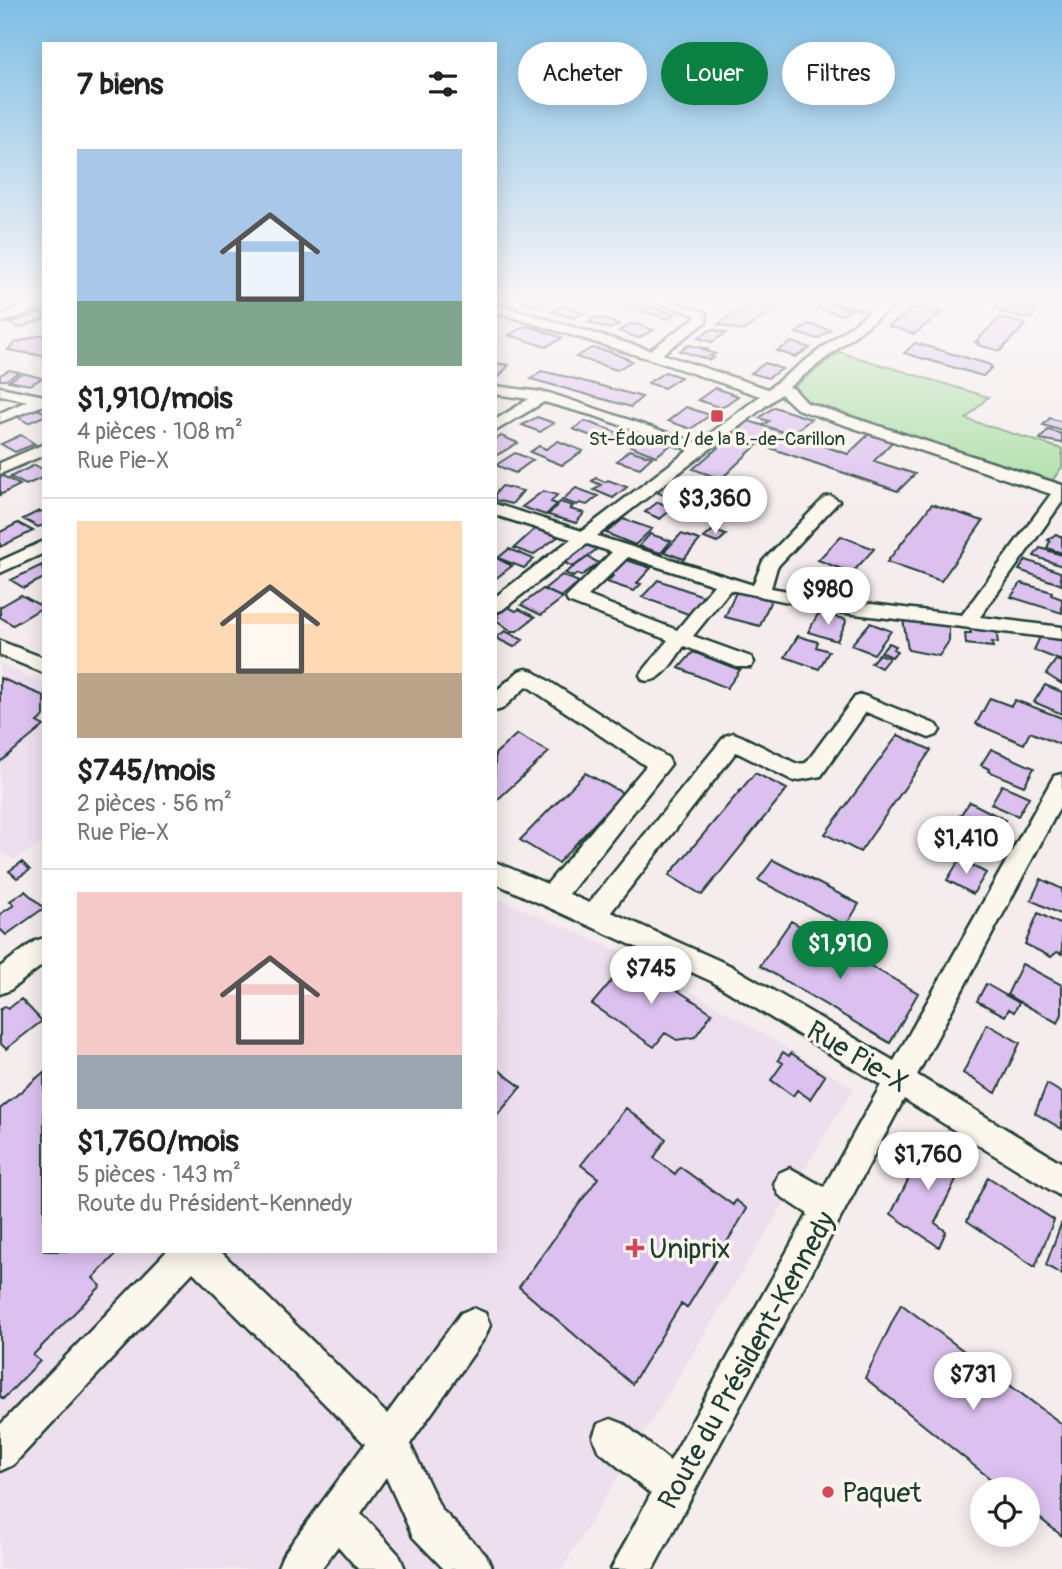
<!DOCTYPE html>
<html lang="fr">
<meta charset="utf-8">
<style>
body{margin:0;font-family:Pangolin,sans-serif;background:#f2f2f2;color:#222;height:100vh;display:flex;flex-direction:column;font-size:26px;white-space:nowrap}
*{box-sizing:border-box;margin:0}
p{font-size:23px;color:#767676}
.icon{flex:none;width:38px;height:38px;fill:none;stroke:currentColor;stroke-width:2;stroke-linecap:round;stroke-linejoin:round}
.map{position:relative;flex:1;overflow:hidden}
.drawer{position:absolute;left:42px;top:42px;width:455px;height:1211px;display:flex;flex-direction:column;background:#fff;border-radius:0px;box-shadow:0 4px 18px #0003}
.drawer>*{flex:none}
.banner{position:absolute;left:518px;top:42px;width:438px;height:63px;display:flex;gap:14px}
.controls{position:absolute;left:970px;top:1477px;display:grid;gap:14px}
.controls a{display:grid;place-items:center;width:70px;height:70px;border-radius:50%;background:#fff;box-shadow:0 4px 18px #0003;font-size:35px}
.price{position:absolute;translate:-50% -60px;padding:0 16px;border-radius:24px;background:#fff;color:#222;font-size:23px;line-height:46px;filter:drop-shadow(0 2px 4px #0008)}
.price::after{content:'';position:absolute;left:50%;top:42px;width:21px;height:16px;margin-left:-10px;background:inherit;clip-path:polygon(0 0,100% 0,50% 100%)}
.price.current{background:#0b8043;color:#fff}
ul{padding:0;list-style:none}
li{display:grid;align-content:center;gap:14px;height:371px;padding:0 35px}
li+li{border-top:2px solid #e0e0e0}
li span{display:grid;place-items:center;height:217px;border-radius:0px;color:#555}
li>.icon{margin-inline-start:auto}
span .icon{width:126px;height:126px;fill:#fffc;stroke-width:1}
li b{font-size:30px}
h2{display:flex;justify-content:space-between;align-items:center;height:84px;padding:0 35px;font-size:30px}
.chip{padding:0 24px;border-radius:32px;background:#fff;box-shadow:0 4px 18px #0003;font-size:24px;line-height:63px}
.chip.current{background:#0b8043;color:#fff}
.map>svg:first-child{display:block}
</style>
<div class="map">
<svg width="1062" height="1569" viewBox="0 0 1062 1569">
<rect width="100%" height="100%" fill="#f5eced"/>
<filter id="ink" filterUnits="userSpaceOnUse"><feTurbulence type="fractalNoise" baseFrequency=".0143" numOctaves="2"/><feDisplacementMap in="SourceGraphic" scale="14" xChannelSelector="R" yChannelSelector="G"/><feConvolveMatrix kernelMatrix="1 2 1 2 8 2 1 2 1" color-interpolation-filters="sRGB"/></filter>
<g filter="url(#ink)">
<path fill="#eedfee" d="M0 664 44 683V841L15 860 0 853Z
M495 897 637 959 854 1088 562 1569H0V1107L44 1072V1251H495Z"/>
<path fill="#a8dea2" stroke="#648e6b" stroke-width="2" d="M8 297H44V300L0 316V299Z
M839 352 988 397 966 419 1062 449V467L1047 488 780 398Z"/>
<path fill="#dcc1f0" stroke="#1f3d34" stroke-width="2" d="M533 297H553L536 306 522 302Z
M795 297H803L818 301 811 306 790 300Z
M626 300 645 305 637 310 618 304Z
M753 302 777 308 742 331 718 324Z
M1003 302 1038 310 1030 319 1000 312 1002 310 993 308Z
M823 303 839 306 850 310 842 315 816 308Z
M561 306 583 313 574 318 552 311Z
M650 307 676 314 668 319 642 311Z
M918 307 942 313 914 334 888 326Z
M42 312 44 319 18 328 9 323Z
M597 317 619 324 610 329 588 322Z
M1000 318 1026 324 1000 351 978 345 979 343 975 342Z
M631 324 639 325 654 330 638 338 619 331Z
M808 324 830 330 818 339 796 333Z
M525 326 535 328 562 338 546 347 509 335Z
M712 329 726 333 712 342 698 338Z
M44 334V356L8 350 14 343Z
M792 342 810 348 795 357 777 351Z
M915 343 988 364 992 367 983 376 904 353Z
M689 345 707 349 704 350 715 354 710 356 714 358 710 360 680 351Z
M592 348 611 352 632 361 617 370 576 357Z
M495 363 509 365 498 378H495Z
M765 363 782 369 768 378 751 373Z
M9 370 19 372 6 380H0V375Z
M541 371 568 377 642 397 631 407 531 379Z
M665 372 681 377 664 388 648 383Z
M22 373 42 378 30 385 9 381Z
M715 388 738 396 721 408 698 400Z
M686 407 710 415 691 429 668 421Z
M774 407 811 419 791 435 763 425 769 421 759 418Z
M35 408 44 412V416L28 423 16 416Z
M537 417 554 423 540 432 522 425Z
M1050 418 1062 422V431L1043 425Z
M585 421 619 433 607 442 573 429Z
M749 421 848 454 869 434 894 440 874 461 915 474 898 491 758 444 721 479 693 469Z
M1048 430 1062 434V443L1040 439Z
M21 435 35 444 15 452 1 444Z
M501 436 518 443 495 456V440Z
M639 437 652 442 656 439 671 445 656 456 628 445Z
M558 441 583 451 562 465 530 452 539 446 546 449Z
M629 450 652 457 640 468 617 461Z
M515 453 533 460 515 473 496 465Z
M35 465 44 470V477L26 485 10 477Z
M3 476 20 485 0 495V477Z
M596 478 605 482 608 480 627 487 613 498 594 490 601 485 592 481Z
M668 481 694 492 680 502 654 491Z
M502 486 523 491 512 504 495 500V494Z
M576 488 598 496 587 505 580 503 577 505 562 500Z
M543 491 557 495 551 502 557 504 546 515 522 507Z
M560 502 573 506 570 509 584 513 576 523 548 515Z
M658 502 673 508 660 519 645 512Z
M932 504 983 521 941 581 887 562Z
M39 511 44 512V525L38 527 23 519Z
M623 519 652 529 635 545 606 533Z
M18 523 33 531 0 547V532Z
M536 528 559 536 533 555 514 548Z
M713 530 726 535 717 543 704 538Z
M650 534 671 541 661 553 639 546Z
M681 534 700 540 684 559 664 552Z
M1056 534 1062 537V553L1047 548 1050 541 1048 540Z
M841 536 874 549 852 573 818 560Z
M586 545 597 549 573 567 563 562Z
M1040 548 1062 555V566L1034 556Z
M509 549 534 559 524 568 498 558Z
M495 557 512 566 495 579Z
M588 557 599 563 581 576 577 574 573 577 565 573Z
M623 559 651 568 637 583 641 584 634 591 607 582 613 576 609 574Z
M1026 560 1060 572 1062 585 1019 570Z
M42 565 44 578 24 588 11 580Z
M562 575 579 582 561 597 544 589Z
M658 580 706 597 691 615 642 597Z
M1021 583 1052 592 1051 595 1062 599V613L1011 597Z
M543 589 563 598 541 615 521 605Z
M736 592 771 600 760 626 725 617Z
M21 595 43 607 13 625 0 617V607Z
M508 607 516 611 519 609 535 617 517 631H511L495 619 498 617 495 616Z
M818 614 845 619 846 622 837 641 808 632Z
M903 619 949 624V641L939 656 908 650Z
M870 623 891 631 874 654 851 645Z
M969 625 996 628 998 643 992 642 993 647 966 644 965 633H971Z
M505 631 523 640 514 647 496 638Z
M798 636 818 642 816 647 829 651 819 669 785 657Z
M1040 637 1062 640V661L1034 650Z
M889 643 896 646 893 649 897 651 892 657 881 652Z
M693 652 740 670 727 688 679 668Z
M879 654 889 658 881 668 871 663Z
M1056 660 1062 662V684L1046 674Z
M0 678 44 696V716L37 722 44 726 0 762Z
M1045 685 1062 692V714L1034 702Z
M990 698 1011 706 1015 700 1062 718 1061 745 1030 732 1024 744 976 724Z
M517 734 549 752 495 802V754Z
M898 735 931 750 860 852 825 834Z
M991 749 1034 768 1024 786 988 771 989 769 981 765Z
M585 773 623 793 558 863 520 840Z
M755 773 787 789 702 895 669 875Z
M1002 785 1029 797 1018 816 991 804Z
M970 802 1005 820 995 835 959 817Z
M959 820 992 836 979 857 935 835 940 828 951 833Z
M960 859 986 873 973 894 947 880Z
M773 860 859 904 846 926 758 880Z
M22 862 30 870 17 878 9 871Z
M1041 879 1062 889V915L1031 900Z
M25 891 44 908 6 935 0 929V914L14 905 10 901Z
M1038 913 1062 925V954L1057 952 1051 957 1025 944Z
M791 921 918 993 890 1043 760 966Z
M630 959 712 1013 695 1037 677 1040 665 1033 654 1047 592 1004Z
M1022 964 1062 985V1014L1058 1023 1007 995Z
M986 984 1019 1003 1014 1012 1009 1009 1005 1016 977 1001Z
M21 999 42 1021 6 1049 0 1043V1010L5 1006 8 1009Z
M987 1024 1020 1043 996 1093 963 1073Z
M783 1052 789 1056 791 1053 825 1076 810 1099 797 1090 793 1096 771 1080 783 1063 778 1060Z
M495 1067 521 1087 495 1118Z
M44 1072V1251H119L93 1278 101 1286 33 1355 40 1361 3 1399 0 1396V1109Z
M1047 1084 1062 1093V1129L1035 1113Z
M626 1108 666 1139 654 1158 675 1174 680 1167 733 1205 736 1200 747 1209 687 1308 681 1304 632 1384 519 1287 598 1178 581 1165Z
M928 1140 964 1163 935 1223 946 1231 939 1247 891 1214Z
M988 1177 1054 1220 1035 1267 967 1221Z
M1061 1224 1062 1225V1275L1046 1265Z
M901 1304 1062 1424V1536L1027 1508V1489H1003L865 1378Z"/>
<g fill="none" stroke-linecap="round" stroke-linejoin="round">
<defs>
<path id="minor" d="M643 297H660L707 313 706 322 662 354 768 389 871 311 827 300 825 297H843L879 306 891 297H904L789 387 794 389 807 403 1062 485V502L980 617 1062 627V639L838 612 730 590 693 636 751 657 754 662 751 667H737L684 646C674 660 661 685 643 680L640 675 668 640 568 602 566 598 612 552 587 544 502 610 495 612V597L571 539 495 515V504L582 531 689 450 595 416 544 402 495 431V420L529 399 495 394V386L549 393 698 443 760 396 647 358 495 312V304L650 350 695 318V315ZM781 394 797 409 1051 494 962 615 838 600 771 588 777 567 839 501 831 496 825 497 763 561 753 585 597 536ZM628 557 714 585 677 630 588 596Z
M44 299V307L0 323V315Z
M0 387 44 396V405L0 422V413L27 401 0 395Z
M44 444V455L0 474V463Z
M44 541V553L0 573V561Z
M0 641 44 658V673L0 655Z
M526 669 533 671 668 758 671 764 569 894 589 903 725 736 733 733 741 736 797 764 806 763 855 697 862 695 937 725 940 730 937 735 929 738 866 712 821 776 794 781 736 752 611 912 729 965 894 1061 1054 776 1062 774V803L917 1075 1062 1163V1197L904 1099 653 1569H611L651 1494 598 1450 593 1437 598 1424 611 1419 624 1424 670 1461 808 1214 779 1195 774 1184 779 1173 790 1168 824 1187 881 1085 711 981 495 883V862L547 884 646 766 527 686 502 709 495 711V692L519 671Z
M44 938V964L10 990 0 994V967L35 941Z
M167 1251H220L387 1414 461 1313 473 1308 485 1313 490 1325 485 1337 410 1444 441 1509 486 1555 492 1569H444L413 1537 386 1477 361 1513 399 1555 405 1569H358L338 1546 321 1569H277L283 1555 365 1444 193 1272 13 1465 0 1471V1425Z"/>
</defs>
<use href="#minor" stroke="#1f3d34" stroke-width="5"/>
<use href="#minor" fill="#fbf7ec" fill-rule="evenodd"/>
</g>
</g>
<linearGradient id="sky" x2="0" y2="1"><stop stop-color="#7fbee5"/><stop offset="0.58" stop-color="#faf6f7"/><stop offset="1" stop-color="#faf6f7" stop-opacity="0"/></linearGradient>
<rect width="1062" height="516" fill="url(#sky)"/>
<g fill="#d1495b" stroke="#fbf7ec" stroke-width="2.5">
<rect x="710" y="409" width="14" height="14" rx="3.5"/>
<path d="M631.5 1237.5h7v7h7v7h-7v7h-7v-7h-7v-7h7z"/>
<circle cx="828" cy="1492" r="7"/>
</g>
<g text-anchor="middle" stroke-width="7" stroke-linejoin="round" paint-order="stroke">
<g font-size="19" fill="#1f3d34" stroke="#fbf7ec">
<text x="717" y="445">St-Édouard / de la B.-de-Carillon</text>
</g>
<g font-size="28" fill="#1f3d34" stroke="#fbf7ec">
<text transform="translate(858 1056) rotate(31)" y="10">Rue Pie-X</text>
<text transform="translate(746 1360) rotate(-61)" y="10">Route du Président-Kennedy</text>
</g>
<g font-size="28" fill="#1f3d34" stroke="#fbf7ec" text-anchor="start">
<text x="649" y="1258">Uniprix</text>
<text x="842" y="1502">Paquet</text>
</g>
</g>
</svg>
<div class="controls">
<a><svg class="icon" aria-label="locate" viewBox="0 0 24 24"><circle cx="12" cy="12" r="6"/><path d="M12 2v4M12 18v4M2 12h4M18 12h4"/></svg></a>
</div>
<b class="price" style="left:715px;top:536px">$3,360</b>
<b class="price" style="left:828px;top:627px">$980</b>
<b class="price" style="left:966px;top:876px">$1,410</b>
<b class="price current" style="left:840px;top:981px">$1,910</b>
<b class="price" style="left:651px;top:1006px">$745</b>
<b class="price" style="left:928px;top:1192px">$1,760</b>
<b class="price" style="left:973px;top:1412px">$731</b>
<div class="banner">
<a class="chip">Acheter</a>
<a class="chip current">Louer</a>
<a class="chip">Filtres</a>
</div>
<section class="drawer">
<h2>7 biens<svg class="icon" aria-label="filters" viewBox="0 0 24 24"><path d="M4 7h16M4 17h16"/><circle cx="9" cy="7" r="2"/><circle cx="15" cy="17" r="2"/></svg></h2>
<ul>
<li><span style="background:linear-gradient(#a9c7e8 70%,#7fa58c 0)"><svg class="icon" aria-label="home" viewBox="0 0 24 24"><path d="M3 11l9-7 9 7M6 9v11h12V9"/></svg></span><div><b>$1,910/mois</b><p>4 pièces · 108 m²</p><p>Rue Pie-X</p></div></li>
<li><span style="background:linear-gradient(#ffd9b3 70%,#b9a48a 0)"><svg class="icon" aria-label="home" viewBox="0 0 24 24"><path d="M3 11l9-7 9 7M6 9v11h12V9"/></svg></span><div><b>$745/mois</b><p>2 pièces · 56 m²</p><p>Rue Pie-X</p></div></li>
<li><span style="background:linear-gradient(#f6c9c9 75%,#9aa5b1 0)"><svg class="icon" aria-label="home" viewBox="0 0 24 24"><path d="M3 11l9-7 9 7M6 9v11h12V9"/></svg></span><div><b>$1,760/mois</b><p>5 pièces · 143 m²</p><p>Route du Président-Kennedy</p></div></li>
</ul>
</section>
</div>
